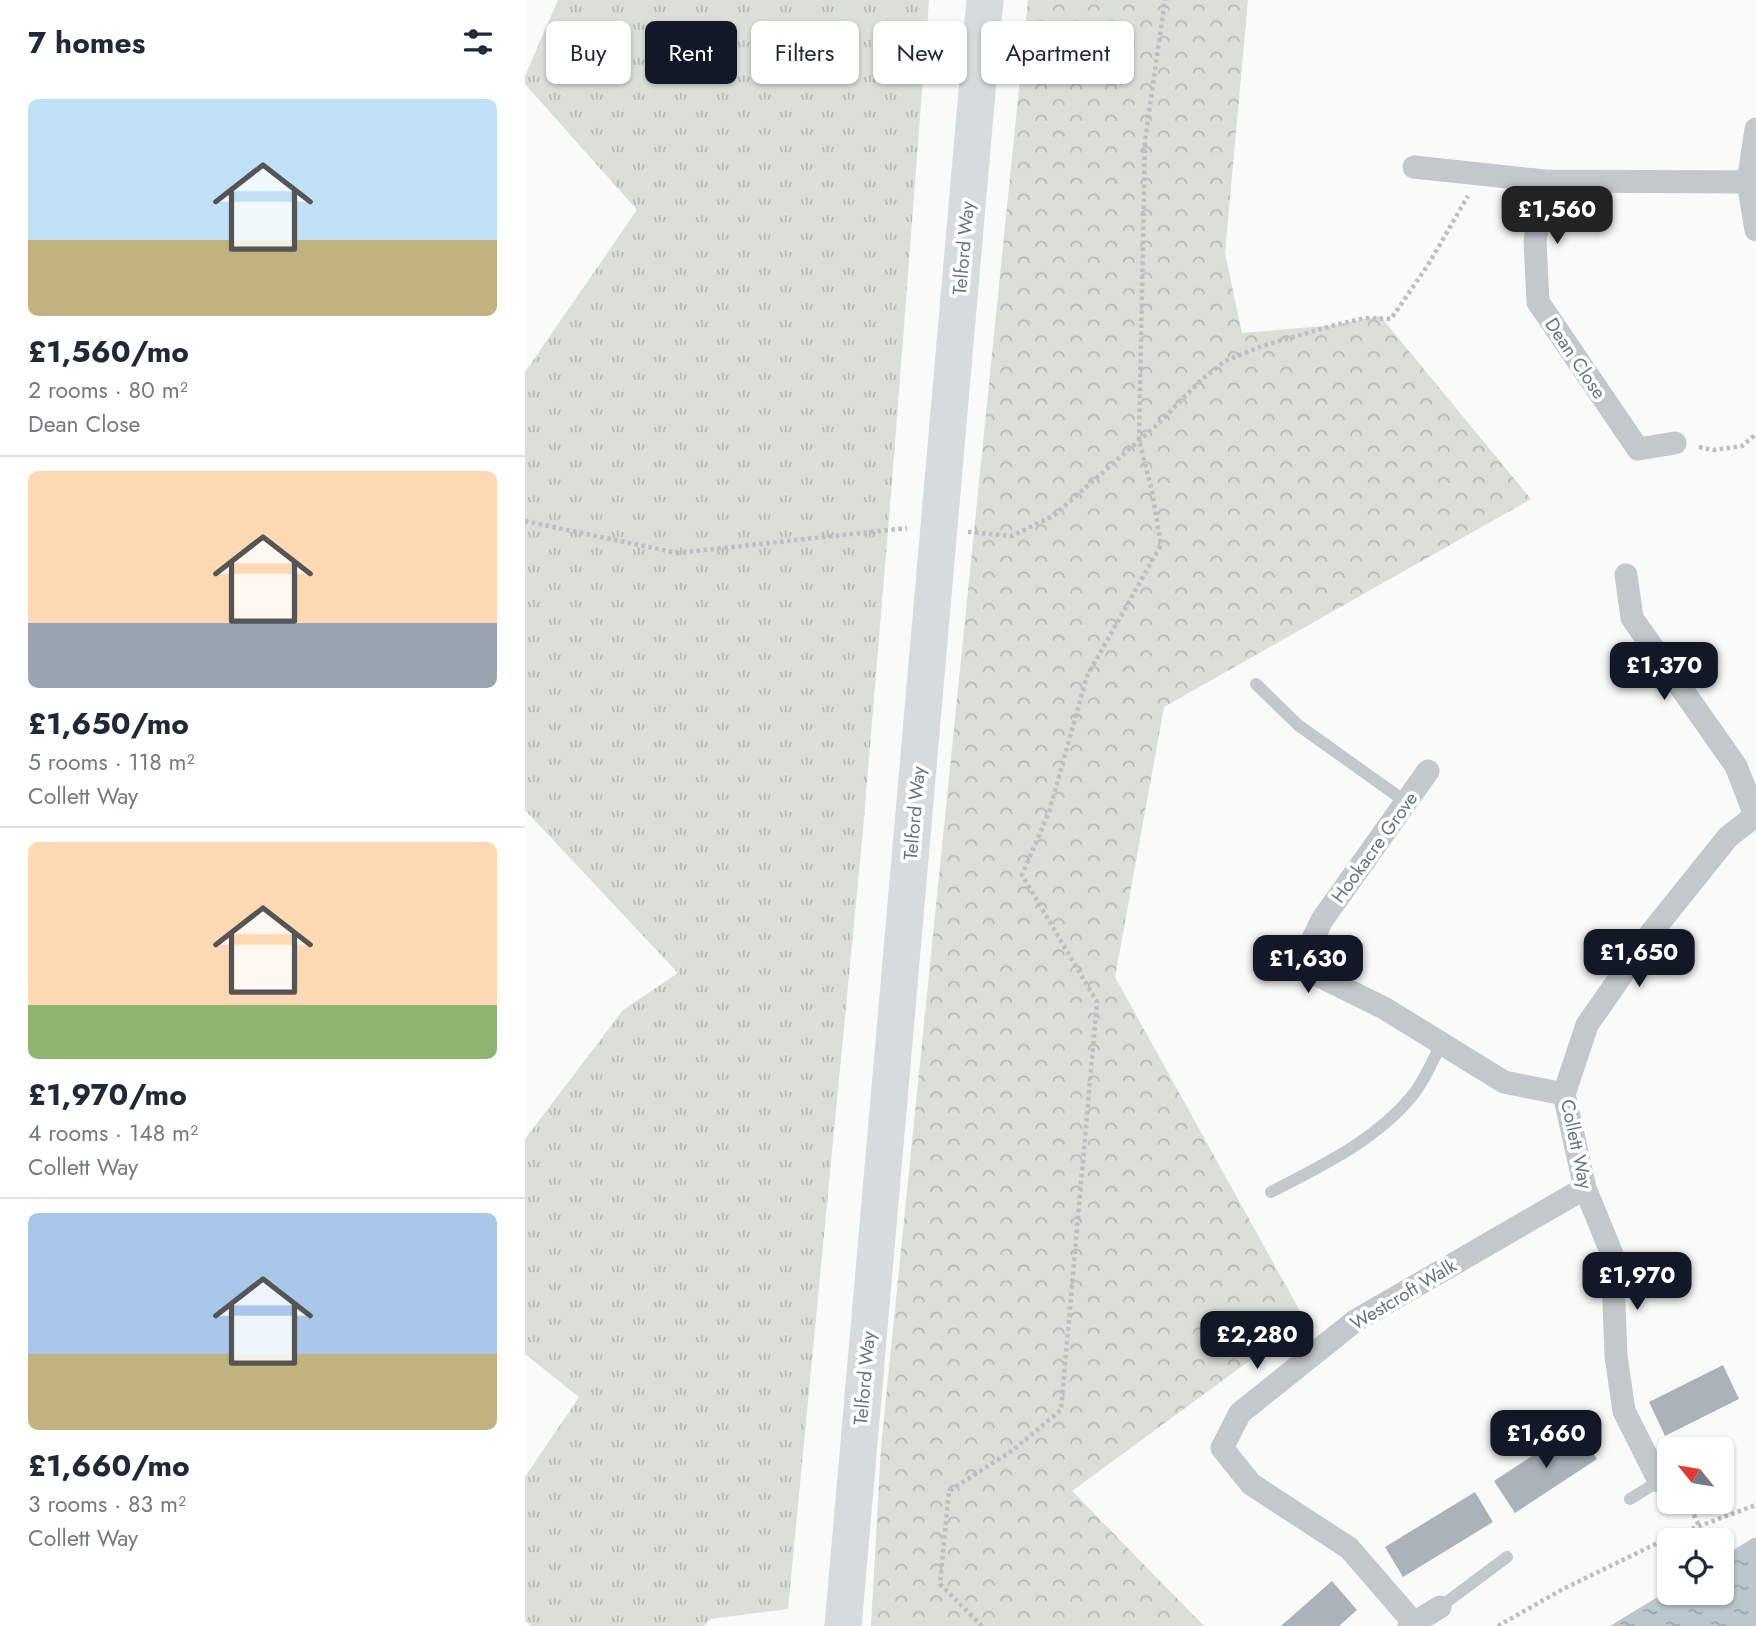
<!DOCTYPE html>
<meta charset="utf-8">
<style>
body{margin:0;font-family:Jost,sans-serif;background:#f6f6f7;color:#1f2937;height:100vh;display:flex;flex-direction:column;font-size:26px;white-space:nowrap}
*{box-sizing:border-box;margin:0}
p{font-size:23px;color:#747a83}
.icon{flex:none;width:38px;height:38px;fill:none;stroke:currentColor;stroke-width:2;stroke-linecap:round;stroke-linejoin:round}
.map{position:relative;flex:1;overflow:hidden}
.details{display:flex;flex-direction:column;background:#fff;width:525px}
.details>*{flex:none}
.hud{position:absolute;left:21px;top:21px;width:665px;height:63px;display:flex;gap:14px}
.needle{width:46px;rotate:300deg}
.buttons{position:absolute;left:1132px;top:1437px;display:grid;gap:14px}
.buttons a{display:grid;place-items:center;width:77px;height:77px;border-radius:10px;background:#fff;box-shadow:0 2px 5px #0004;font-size:35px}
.price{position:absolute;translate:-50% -60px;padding:0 16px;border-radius:14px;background:#111827;color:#fff;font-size:23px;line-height:46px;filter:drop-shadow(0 2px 4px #0008)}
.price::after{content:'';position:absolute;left:50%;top:42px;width:21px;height:16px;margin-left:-10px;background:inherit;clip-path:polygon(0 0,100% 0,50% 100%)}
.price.current{background:#222;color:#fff}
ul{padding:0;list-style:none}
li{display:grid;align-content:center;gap:14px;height:371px;padding:0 28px}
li+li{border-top:2px solid #e0e1e3}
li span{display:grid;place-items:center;height:217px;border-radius:10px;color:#555}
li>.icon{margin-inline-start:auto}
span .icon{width:126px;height:126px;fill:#fffc;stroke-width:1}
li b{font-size:30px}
h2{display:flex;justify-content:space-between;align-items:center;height:84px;padding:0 28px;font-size:30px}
.chip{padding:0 24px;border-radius:10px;background:#fff;box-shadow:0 2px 5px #0004;font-size:24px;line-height:63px}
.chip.current{background:#111827;color:#fff}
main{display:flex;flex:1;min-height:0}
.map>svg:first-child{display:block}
</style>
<main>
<section class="details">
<h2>7 homes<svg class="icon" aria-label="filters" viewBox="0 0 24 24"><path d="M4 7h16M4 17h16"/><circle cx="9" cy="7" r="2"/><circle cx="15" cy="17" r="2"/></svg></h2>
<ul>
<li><span style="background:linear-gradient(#bfe0f5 65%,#c2b280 0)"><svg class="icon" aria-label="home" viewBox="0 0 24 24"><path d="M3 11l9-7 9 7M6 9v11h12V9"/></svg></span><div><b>£1,560/mo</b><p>2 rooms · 80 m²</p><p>Dean Close</p></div></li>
<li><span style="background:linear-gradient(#ffd9b3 70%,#9aa5b1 0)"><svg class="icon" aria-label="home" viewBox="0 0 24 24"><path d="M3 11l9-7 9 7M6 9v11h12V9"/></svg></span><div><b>£1,650/mo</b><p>5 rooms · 118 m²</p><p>Collett Way</p></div></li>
<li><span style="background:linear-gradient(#ffd9b3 75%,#8fb573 0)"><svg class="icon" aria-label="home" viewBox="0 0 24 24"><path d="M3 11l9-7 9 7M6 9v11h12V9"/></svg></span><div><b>£1,970/mo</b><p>4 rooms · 148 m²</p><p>Collett Way</p></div></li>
<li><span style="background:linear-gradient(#a9c7e8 65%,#c2b280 0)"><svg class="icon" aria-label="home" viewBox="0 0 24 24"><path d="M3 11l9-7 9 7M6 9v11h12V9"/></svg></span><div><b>£1,660/mo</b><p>3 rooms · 83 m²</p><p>Collett Way</p></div></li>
</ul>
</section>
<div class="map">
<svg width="1231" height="1626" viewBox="0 0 1231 1626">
<defs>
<pattern id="grass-tufts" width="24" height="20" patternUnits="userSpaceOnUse" patternTransform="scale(1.75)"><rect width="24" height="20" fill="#dadfd7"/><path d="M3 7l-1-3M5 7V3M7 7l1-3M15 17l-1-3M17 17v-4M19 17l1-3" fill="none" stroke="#b4b9b4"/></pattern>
<pattern id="forest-crowns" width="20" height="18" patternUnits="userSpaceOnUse" patternTransform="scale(1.75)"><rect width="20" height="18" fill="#dadfd7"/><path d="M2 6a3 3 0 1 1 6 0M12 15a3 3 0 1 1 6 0" fill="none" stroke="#b4b9b4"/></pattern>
<pattern id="water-ripples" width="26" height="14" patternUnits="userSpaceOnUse" patternTransform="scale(1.75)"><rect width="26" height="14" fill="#bbc7cb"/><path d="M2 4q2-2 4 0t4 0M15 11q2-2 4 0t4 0" fill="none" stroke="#9ca6aa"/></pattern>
</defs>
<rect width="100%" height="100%" fill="#fafaf8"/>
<path fill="url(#grass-tufts)" d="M33 0H404L367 482 338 830 263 1609 185 1619 179 1626H7L0 1621V1477L54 1397 0 1354V1139L98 1010 153 973 0 810V372L112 210 0 84V76Z"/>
<path fill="url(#forest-crowns)" d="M503 0H723L700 253 717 333 810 325 855 316 1006 499 639 707 590 977 780 1320 547 1491 679 1626H346L356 1447Z"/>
<path fill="url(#water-ripples)" d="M1228 1538H1231V1626H1085L1144 1590V1592H1197V1557Z"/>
<path fill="#aab3b9" d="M1198 1365 1214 1399 1140 1436 1124 1402Z
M1051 1427 1072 1459 990 1513 969 1481Z
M950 1492 968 1522 878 1577 860 1547Z
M807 1581 832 1610 814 1626H756Z"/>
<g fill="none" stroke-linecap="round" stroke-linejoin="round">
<path stroke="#bbbfc2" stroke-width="4.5" stroke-dasharray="3.5 3.5" stroke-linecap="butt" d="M1174 447 1188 450 1217 446 1231 434
M0 521 152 553 382 528
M443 532 487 536 528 516 632 425 676 380 700 361 737 346 810 325 840 318 866 319 903 265 943 196
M1163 1502 1174 1526
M457 1626 415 1584 424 1491 488 1450 536 1410 572 1002 497 875 524 812 562 676 636 545 627 491 614 440 620 140 640 0
M973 1626 1038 1589 1145 1537 1231 1505"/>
<path stroke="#c3c8cc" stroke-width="12" d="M731 684 773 725 881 802
M746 1192C796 1166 850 1141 887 1096 899 1082 907 1061 916 1045
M1105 1499 1144 1475
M915 1607 982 1557"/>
<path stroke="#c3c8cc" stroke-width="23" d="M1231 129 1223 182 1231 230
M889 167 1020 181 1010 241 1013 302 1113 449 1150 443
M1020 181 1223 182
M1101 575 1107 618 1211 766 1230 815
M903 771 797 920 782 951 788 973 859 1008 979 1082 1039 1094
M1134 1481 1099 1411 1091 1356 1087 1254 1060 1188 1039 1094 1062 1025 1126 933 1203 837 1231 815
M889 1623 824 1548 726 1484 697 1448 715 1413 830 1321 1060 1188
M884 1626 915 1607"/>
<path stroke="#d6dbdf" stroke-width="37" d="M318 1626 460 0"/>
</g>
<g text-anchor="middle" stroke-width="7" stroke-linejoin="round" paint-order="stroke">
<g font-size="19" fill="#657683" stroke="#fff">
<text transform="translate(438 248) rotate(-85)" y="7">Telford Way</text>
<text transform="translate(1051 358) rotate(56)" y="7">Dean Close</text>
<text transform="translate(389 813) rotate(-85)" y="7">Telford Way</text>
<text transform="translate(849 847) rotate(-54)" y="7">Hookacre Grove</text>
<text transform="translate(1052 1144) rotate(78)" y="7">Collett Way</text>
<text transform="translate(878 1294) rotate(-31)" y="7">Westcroft Walk</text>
<text transform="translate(339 1378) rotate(-85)" y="7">Telford Way</text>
</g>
</g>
</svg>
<div class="buttons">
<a><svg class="needle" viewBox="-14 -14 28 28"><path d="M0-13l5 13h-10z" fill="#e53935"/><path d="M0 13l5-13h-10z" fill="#747a83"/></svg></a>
<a><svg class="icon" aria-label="locate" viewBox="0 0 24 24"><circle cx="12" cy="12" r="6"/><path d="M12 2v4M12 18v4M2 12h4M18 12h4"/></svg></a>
</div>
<b class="price current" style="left:1032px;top:246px">£1,560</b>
<b class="price" style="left:1139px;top:702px">£1,370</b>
<b class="price" style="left:1114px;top:989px">£1,650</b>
<b class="price" style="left:783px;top:995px">£1,630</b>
<b class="price" style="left:1112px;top:1312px">£1,970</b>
<b class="price" style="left:732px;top:1371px">£2,280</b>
<b class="price" style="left:1021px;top:1470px">£1,660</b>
<div class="hud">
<a class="chip">Buy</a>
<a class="chip current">Rent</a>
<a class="chip">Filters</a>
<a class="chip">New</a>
<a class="chip">Apartment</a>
</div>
</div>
</main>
